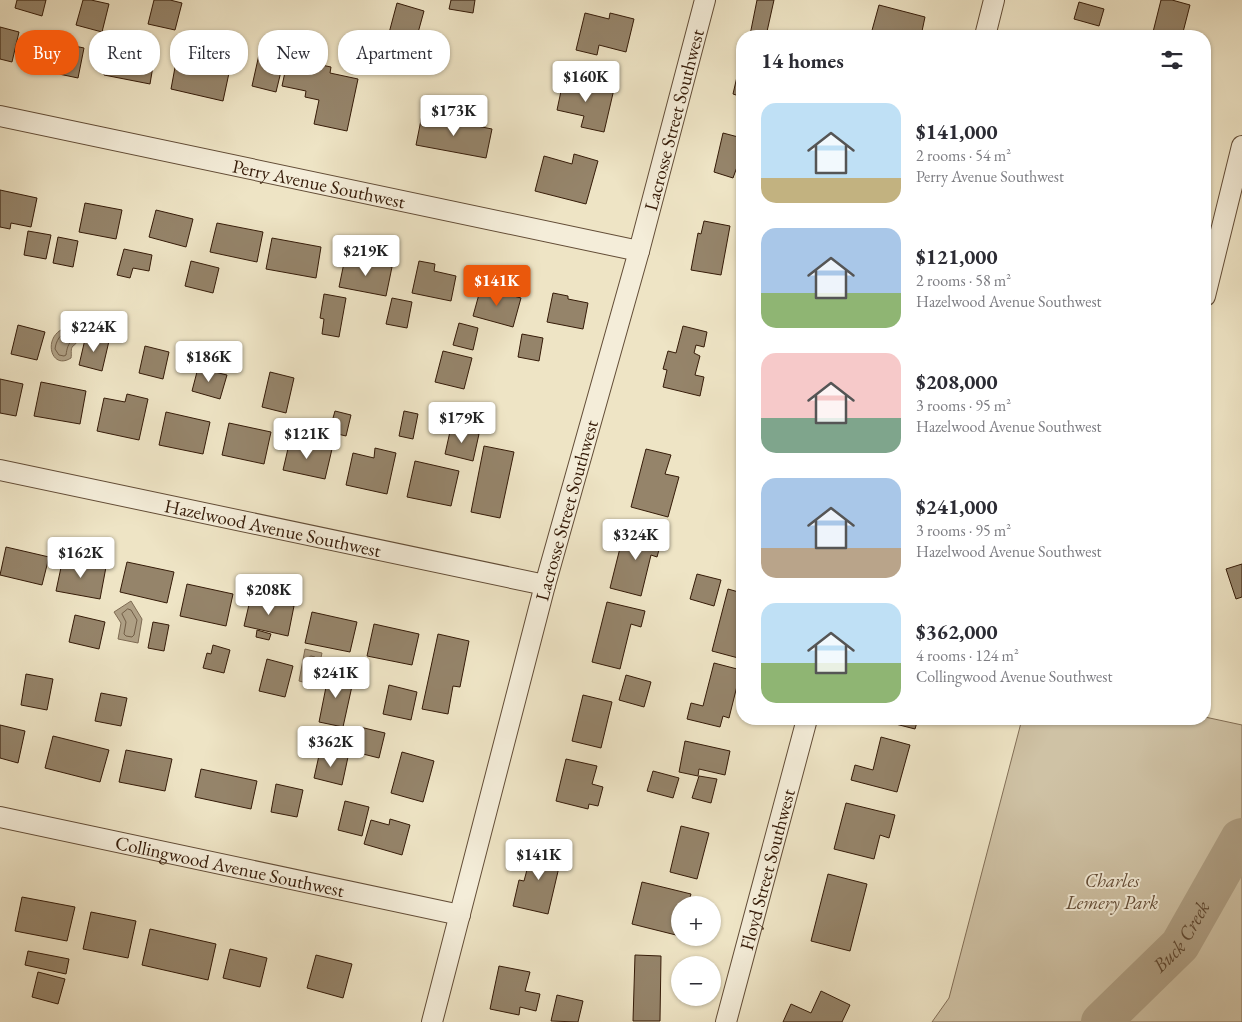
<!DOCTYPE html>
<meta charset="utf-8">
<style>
body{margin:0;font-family:"EB Garamond",serif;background:#f7f7f7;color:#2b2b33;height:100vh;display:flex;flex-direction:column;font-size:19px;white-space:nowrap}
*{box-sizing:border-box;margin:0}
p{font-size:16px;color:#7c7c81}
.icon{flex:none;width:28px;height:28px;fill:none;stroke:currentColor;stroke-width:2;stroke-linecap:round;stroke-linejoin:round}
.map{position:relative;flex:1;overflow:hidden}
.details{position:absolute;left:736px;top:30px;width:475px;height:695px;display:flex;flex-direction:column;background:#fff;border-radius:20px;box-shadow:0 1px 4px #0004}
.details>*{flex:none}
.top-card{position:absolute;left:15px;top:30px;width:475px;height:45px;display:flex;gap:10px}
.fabs{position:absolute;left:671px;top:896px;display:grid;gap:10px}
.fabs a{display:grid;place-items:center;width:50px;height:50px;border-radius:50%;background:#fff;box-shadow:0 1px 4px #0004;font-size:25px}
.price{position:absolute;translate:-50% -42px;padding:0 11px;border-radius:5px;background:#fff;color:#222;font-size:16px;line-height:32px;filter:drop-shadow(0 1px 2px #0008)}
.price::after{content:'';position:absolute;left:50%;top:30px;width:15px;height:11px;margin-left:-8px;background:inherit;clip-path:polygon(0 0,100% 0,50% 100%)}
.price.on{background:#ea580c;color:#fff}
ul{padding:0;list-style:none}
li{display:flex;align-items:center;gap:15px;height:125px;padding:0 25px}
li span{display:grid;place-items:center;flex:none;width:140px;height:100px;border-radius:15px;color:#555}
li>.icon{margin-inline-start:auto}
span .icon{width:60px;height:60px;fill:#fffc;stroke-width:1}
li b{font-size:21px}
h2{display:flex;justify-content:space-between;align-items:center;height:60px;padding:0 25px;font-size:21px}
.chip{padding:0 18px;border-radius:20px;background:#fff;box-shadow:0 1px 4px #0004;font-size:18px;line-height:45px}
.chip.on{background:#ea580c;color:#fff}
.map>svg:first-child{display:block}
</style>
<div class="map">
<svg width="1242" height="1022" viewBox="0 0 1242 1022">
<rect width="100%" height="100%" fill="#eee4c5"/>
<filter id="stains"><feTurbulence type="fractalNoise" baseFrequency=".004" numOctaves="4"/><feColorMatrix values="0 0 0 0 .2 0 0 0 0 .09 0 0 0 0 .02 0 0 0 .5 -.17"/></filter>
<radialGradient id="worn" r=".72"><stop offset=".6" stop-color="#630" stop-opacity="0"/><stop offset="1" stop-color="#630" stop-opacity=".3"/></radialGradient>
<path fill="#cfc2a5" stroke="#826e56" d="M1205 717 1242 725V1022H932L949 998 1022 719H1205Z"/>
<path fill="#afa085" stroke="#7e6b53" d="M70 327C76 329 82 337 76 343 76 344 74 345 73 346 70 349 72 354 71 358 49 372 41 331 70 327Z
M131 601 142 619 138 643 118 639 121 623 114 612Z
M305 649 322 653 315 685 299 681Z"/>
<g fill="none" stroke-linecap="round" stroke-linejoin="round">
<path stroke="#725e46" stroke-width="1" d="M69 332 73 334V339C68 344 67 348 66 355L64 356 59 355 55 349C56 341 60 333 69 332Z
M128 609 131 610 137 620 134 635 132 637 126 636 124 634 126 622 122 614Z
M311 656 315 657 316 659 312 677 310 679 306 678 305 676 309 658Z"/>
<path stroke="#afa085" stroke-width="40" id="s1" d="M1101 1022 1180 945 1240 839 1242 838"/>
</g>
<path fill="#95846a" stroke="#351b08" d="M17 0H46L42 16 15 8Z
M83 0H91L109 4 102 32 76 25Z
M154 0H170L182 3 175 30 148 24Z
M451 0H475L473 13 449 9Z
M757 0H774L766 36 750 35Z
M1161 0H1172L1190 5 1182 36H1152Z
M1079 2 1104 9 1099 26 1074 19Z
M397 3 424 11 416 40 389 33Z
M879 5 925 17 921 36H880L871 34Z
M585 13 609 19 610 13 634 19 626 52 599 45 597 55 576 50Z
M0 27 19 32 12 62 0 59Z
M42 39 84 48 78 78 35 69Z
M134 43 156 48 150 84 104 75 109 49 132 54Z
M260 50 285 55 276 92 252 86Z
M742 55V97L733 94Z
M288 58 331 67 330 73 358 79 347 131 314 124 319 100 305 97 306 91 282 86Z
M176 62 229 73 223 101 171 89Z
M564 77 614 89 604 132 581 127 584 116 557 110Z
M422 115 492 129 486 158 416 145Z
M723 133 742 138V168L737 167 733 178 714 172Z
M574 154 598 161 586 204 535 191 544 156 572 164Z
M0 190 37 198 31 227 11 223 10 229 0 227Z
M85 203 122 210 116 239 79 232Z
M156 210 193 219 186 247 149 237Z
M704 221 730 226 721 275 691 270 698 233 701 234Z
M217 223 263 232 257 262 210 252Z
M28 231 51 235 46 259 24 255Z
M58 237 78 241 73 267 53 263Z
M272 238 321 247 316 278 266 269Z
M124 249 152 255 149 271 133 268 130 278 117 275Z
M345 258 392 267 386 296 339 287Z
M191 261 219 268 213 293 185 286Z
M419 261 435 264 434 271 456 276 451 301 412 293Z
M481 287 521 298 513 327 473 316Z
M553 293 568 296V299L588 303 583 329 547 322Z
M324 294 346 298 339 337 322 334 324 319 320 318Z
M392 298 412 302 407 328 386 324Z
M459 323 478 328 473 350 453 345Z
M18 325 45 332 37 360 11 354Z
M683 326 707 332 704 347 696 345 694 353 700 356 695 375 704 377 700 396 663 387 667 370 663 369 668 351 676 353Z
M522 334 543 338 539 361 518 357Z
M86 335 109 341 102 371 79 365Z
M145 346 169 352 163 379 139 373Z
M443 351 472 358 464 389 435 382Z
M198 368 227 375 220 399 192 391Z
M270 372 294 378 286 413 262 407Z
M0 379 23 384 16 416 0 413Z
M41 382 86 391 80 424 34 416Z
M127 394 148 399 139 440 97 431 104 398 125 402Z
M335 411 351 415 346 436 329 432Z
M404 411 418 414 413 439 399 436Z
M166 412 210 422 203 454 159 445Z
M229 423 271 432 264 464 222 455Z
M451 427 479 434 473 461 445 454Z
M290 440 332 449 325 479 283 470Z
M484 446 514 452 500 518 471 512Z
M375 448 396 453 387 494 346 485 353 453 374 458Z
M646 449 671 455 665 474 679 477 668 517 631 507Z
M415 461 459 471 451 506 407 497Z
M637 526 664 532 657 557 651 555 641 596 610 588 621 544 631 547Z
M6 547 49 557 42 585 0 575Z
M63 558 106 567 100 599 56 591Z
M127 562 174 572 167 603 120 592Z
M1242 564V597L1236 599 1226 569Z
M697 574 721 580 714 606 690 599Z
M187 584 233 594 226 626 180 616Z
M728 589 742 593 741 609H742V659L712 651Z
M251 596 294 606 288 636 244 626Z
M607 602 645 611 641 627 631 624 620 669 592 662Z
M312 612 357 622 350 652 305 643Z
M75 615 105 622 99 649 69 642Z
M153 622 169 625 164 651 148 648Z
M374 624 419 634 412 665 367 656Z
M257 630 271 634 269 640 256 637Z
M438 634 469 641 460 687 453 686 448 714 422 709Z
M213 645 230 650 224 673 203 668 207 653 211 654Z
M267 659 293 666 285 697 259 691Z
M714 663 741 670 729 718 723 716 720 727 687 719 691 703 703 706Z
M329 672 354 677 343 727 319 722Z
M26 674 53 679 47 710 21 705Z
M626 675 651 682 644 707 619 700Z
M389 685 417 692 411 720 383 714Z
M101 693 127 698 121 726 95 721Z
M583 695 612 702 601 748 572 741Z
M876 719H918L915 729Z
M0 725 25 731 18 763 0 758Z
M360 727 385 733 379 758 355 752Z
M53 736 109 750 100 782 45 768Z
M881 737 910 745 897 792 851 780 855 765 873 770Z
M685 741 730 751 725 775 699 769 698 776 679 772Z
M126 750 172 759 165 791 119 782Z
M320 751 348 757 342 785 314 778Z
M402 752 434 761 423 802 391 793Z
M566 759 597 766 592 784 603 787 598 806 589 804 588 809 556 801Z
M201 769 257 781 251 809 195 797Z
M653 771 679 778 673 798 647 791Z
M699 776 717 779 711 803 692 798Z
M276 784 303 790 297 817 271 812Z
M345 801 369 807 362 836 338 830Z
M846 803 895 815 889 838 880 835 874 859 834 849Z
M390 819 410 825 402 855 364 844 371 820 389 825Z
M681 826 709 833 697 879 670 872Z
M538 844 563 850 548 914 513 906 519 880 524 881 528 866 532 868Z
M828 874 867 884 850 951 811 941Z
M642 882 691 894 688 905H680V936L632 924Z
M22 897 75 907 67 941 15 931Z
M91 912 136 921 128 958 83 949Z
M150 929 216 944 208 980 142 965Z
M230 949 267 958 260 987 223 978Z
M28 951 69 959 66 974 25 965Z
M316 955 352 964 343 998 307 988Z
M635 955 661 956 660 1021H633Z
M499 966 530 972 525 991 540 994 536 1011 520 1007 519 1015 490 1009Z
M38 972 65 979 58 1004 32 997Z
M821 991 850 1005 842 1022H783L791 1004 811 1013Z
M557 995 583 1001 578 1022 551 1021Z"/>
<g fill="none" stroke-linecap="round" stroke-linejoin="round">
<defs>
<g id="street">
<path d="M985 36 994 0"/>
<path id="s2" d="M0 116 639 251"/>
<path d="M1205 296 1242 146"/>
<path id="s3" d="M0 470 545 585"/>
<path id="s4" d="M0 817 460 915"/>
<path id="s5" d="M432 1022 545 585 639 251 705 0"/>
<path id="s6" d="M726 1022 807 719"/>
</g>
</defs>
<use href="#street" stroke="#634d37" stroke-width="22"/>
<use href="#street" stroke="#f4edd9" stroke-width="20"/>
</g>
<g text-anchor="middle" stroke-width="4" stroke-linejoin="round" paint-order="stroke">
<g font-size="19" fill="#351b08" stroke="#f4edd9">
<text dy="7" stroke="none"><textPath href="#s5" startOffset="934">Lacrosse Street Southwest</textPath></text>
<text dy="7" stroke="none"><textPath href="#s2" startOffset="326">Perry Avenue Southwest</textPath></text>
<text dy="7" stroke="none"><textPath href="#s5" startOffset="529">Lacrosse Street Southwest</textPath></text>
<text dy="7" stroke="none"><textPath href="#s3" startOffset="279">Hazelwood Avenue Southwest</textPath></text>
<text dy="7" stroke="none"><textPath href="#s4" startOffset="235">Collingwood Avenue Southwest</textPath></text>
<text dy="7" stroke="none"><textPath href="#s6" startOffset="158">Floyd Street Southwest</textPath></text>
</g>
<g font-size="19" font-style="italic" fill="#634d37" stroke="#f4edd9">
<text x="1112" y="887">Charles<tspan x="1112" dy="22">Lemery Park</tspan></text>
</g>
<g font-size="20" font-style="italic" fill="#604a34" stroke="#f4edd9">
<text dy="7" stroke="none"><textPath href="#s1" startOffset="118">Buck Creek</textPath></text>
</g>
</g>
<rect width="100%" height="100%" filter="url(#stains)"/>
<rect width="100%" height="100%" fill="url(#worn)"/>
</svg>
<div class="fabs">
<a>+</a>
<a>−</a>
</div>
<b class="price" style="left:586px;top:103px">$160K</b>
<b class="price" style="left:454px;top:137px">$173K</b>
<b class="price" style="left:366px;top:277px">$219K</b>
<b class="price on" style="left:497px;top:307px">$141K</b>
<b class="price" style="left:94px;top:353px">$224K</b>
<b class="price" style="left:209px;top:383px">$186K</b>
<b class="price" style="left:462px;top:444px">$179K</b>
<b class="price" style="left:307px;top:460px">$121K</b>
<b class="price" style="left:636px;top:561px">$324K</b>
<b class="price" style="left:81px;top:579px">$162K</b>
<b class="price" style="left:269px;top:616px">$208K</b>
<b class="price" style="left:336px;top:699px">$241K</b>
<b class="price" style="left:331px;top:768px">$362K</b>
<b class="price" style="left:539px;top:881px">$141K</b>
<div class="top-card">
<a class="chip on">Buy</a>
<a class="chip">Rent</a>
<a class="chip">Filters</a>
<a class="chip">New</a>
<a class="chip">Apartment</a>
</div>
<section class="details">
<h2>14 homes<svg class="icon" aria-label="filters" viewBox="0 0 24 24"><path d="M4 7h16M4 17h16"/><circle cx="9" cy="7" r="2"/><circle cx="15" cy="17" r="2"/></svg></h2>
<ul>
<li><span style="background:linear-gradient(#bfe0f5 75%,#c2b280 0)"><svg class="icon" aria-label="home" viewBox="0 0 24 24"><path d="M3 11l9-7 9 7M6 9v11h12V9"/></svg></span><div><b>$141,000</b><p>2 rooms · 54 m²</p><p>Perry Avenue Southwest</p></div></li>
<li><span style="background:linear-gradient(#a9c7e8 65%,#8fb573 0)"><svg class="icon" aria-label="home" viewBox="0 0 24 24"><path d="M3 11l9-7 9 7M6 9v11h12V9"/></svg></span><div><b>$121,000</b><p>2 rooms · 58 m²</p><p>Hazelwood Avenue Southwest</p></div></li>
<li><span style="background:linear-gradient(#f6c9c9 65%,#7fa58c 0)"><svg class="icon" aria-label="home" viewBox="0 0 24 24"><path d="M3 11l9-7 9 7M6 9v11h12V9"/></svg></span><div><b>$208,000</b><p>3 rooms · 95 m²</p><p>Hazelwood Avenue Southwest</p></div></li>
<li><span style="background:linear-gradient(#a9c7e8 70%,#b9a48a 0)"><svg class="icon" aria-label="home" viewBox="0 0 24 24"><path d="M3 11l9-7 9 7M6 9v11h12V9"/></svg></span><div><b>$241,000</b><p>3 rooms · 95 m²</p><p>Hazelwood Avenue Southwest</p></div></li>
<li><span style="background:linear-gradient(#bfe0f5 60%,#8fb573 0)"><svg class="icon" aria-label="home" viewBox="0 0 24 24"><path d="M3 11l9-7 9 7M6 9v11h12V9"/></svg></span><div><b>$362,000</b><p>4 rooms · 124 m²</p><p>Collingwood Avenue Southwest</p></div></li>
</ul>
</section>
</div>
